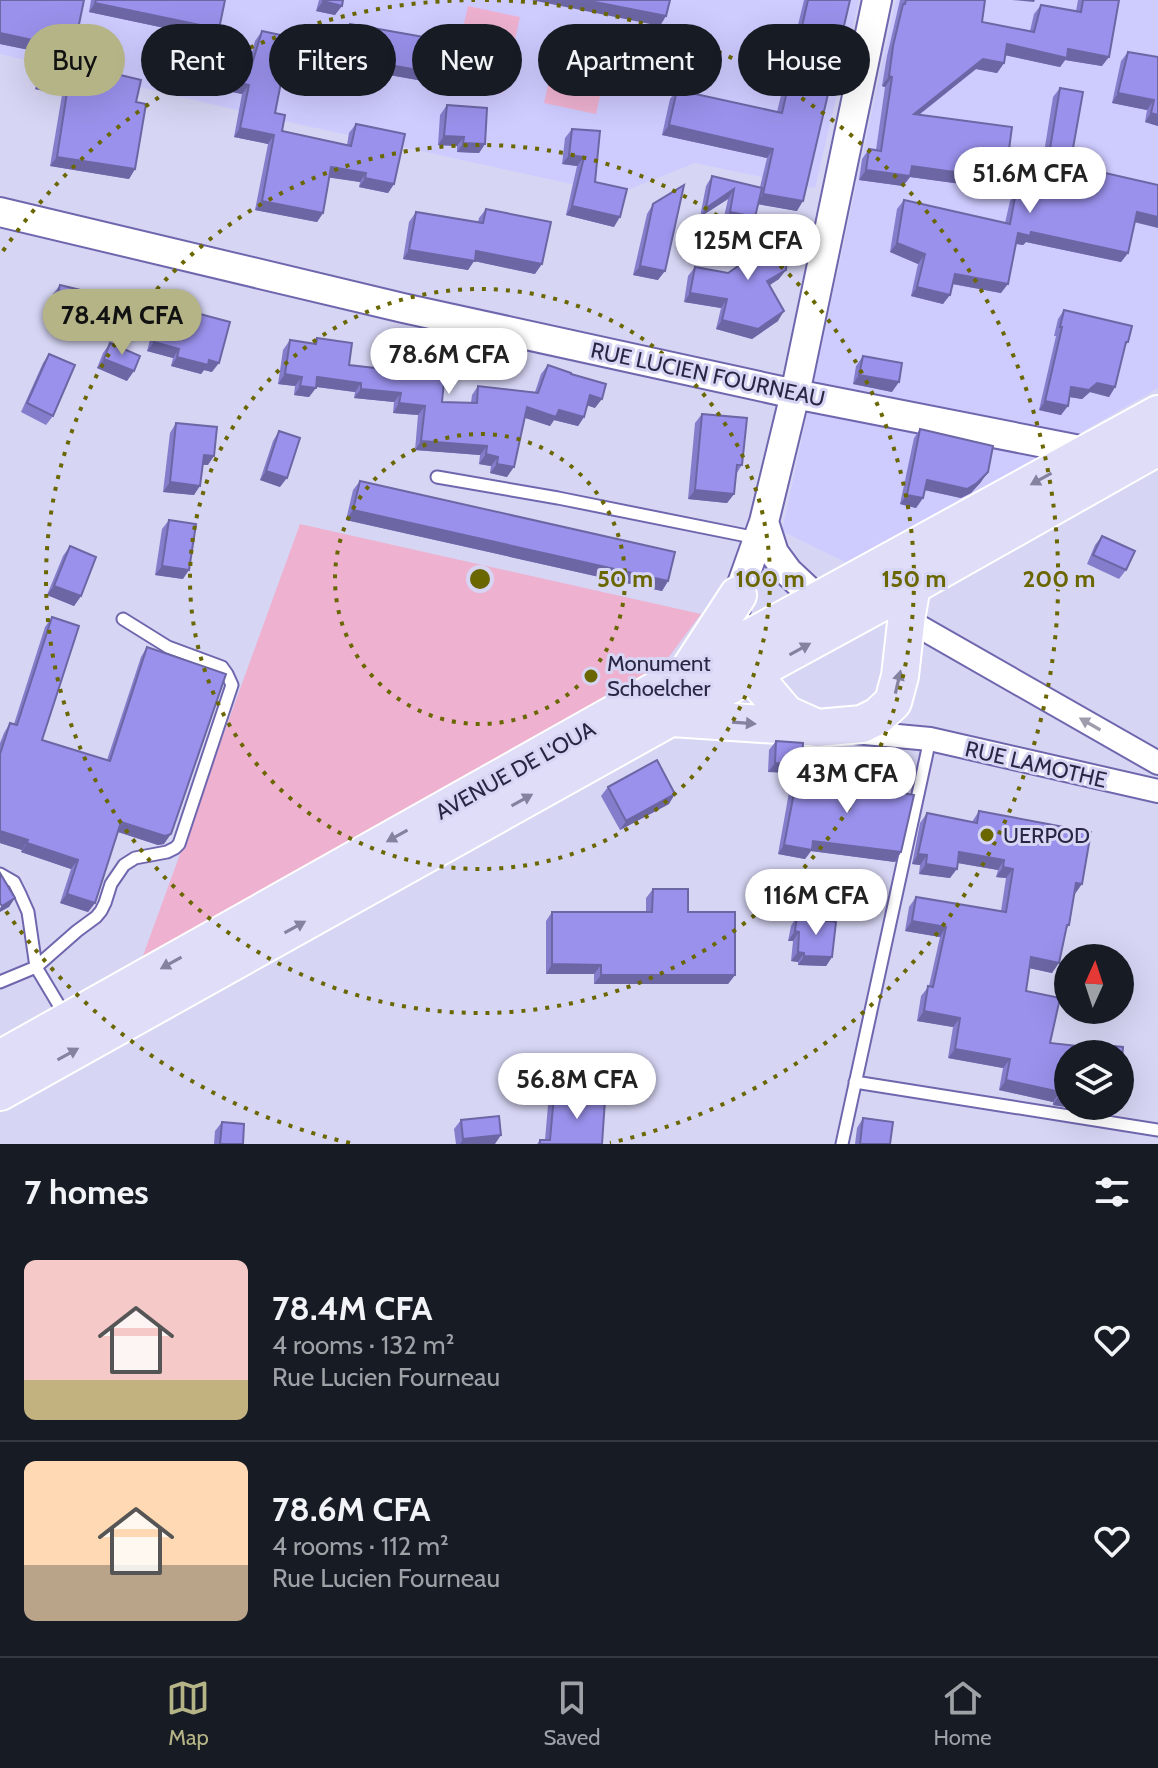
<!DOCTYPE html>
<meta charset="utf-8">
<style>
body{margin:0;font-family:Cabin,sans-serif;background:#242831;color:#f1f3f6;height:100vh;display:flex;flex-direction:column;font-size:30px;white-space:nowrap}
*{box-sizing:border-box;margin:0}
p{font-size:26px;color:#9ea1a6}
.icon{flex:none;width:44px;height:44px;fill:none;stroke:currentColor;stroke-width:2;stroke-linecap:round;stroke-linejoin:round}
.map{position:relative;height:1144px;overflow:hidden}
.side{display:flex;flex-direction:column;background:#171b24;flex:1}
.side>*{flex:none}
.top-card{position:absolute;left:24px;top:24px;width:1110px;height:72px;display:flex;gap:16px}
.needle{width:52px;rotate:3deg}
.fabs{position:absolute;left:1054px;top:944px;display:grid;gap:16px}
.fabs a{display:grid;place-items:center;width:80px;height:80px;border-radius:50%;background:#171b24;box-shadow:0 8px 32px #0002;font-size:40px}
.price{position:absolute;translate:-50% -68px;padding:0 18px;border-radius:28px;background:#fff;color:#222;font-size:26px;line-height:52px;filter:drop-shadow(0 2px 4px #0008)}
.price::after{content:'';position:absolute;left:50%;top:48px;width:24px;height:18px;margin-left:-12px;background:inherit;clip-path:polygon(0 0,100% 0,50% 100%)}
.price.selected{background:#b4b487;color:#111}
ul{padding:0;list-style:none}
li{display:flex;align-items:center;gap:24px;height:200px;padding:0 24px}
li+li{border-top:2px solid #363941}
li span{display:grid;place-items:center;flex:none;width:224px;height:160px;border-radius:12px;color:#555}
li>.icon{margin-inline-start:auto}
span .icon{width:96px;height:96px;fill:#fffc;stroke-width:1}
li b{font-size:34px}
h2{display:flex;justify-content:space-between;align-items:center;height:96px;padding:0 24px;font-size:34px}
.chip{padding:0 28px;border-radius:36px;background:#171b24;box-shadow:0 8px 32px #0002;font-size:28px;line-height:72px}
.chip.selected{background:#b4b487;color:#111}
.tab-bar{display:flex;justify-content:space-around;align-items:center;height:112px;border-top:2px solid #363941;background:#171b24;font-size:22px;color:#9ea1a6}
.tab-bar a{display:grid;justify-items:center;gap:4px}
.tab-bar .selected{color:#b4b487}
.map>svg:first-child{display:block}
</style>
<div class="map">
<svg width="1158" height="1144" viewBox="0 0 1158 1144">
<rect width="100%" height="100%" fill="#d6d5f4"/>
<path fill="#cecbff" d="M0 0H859L815 188 695 163 617 194 275 119 0 54Z
M896 0H1158V388L851 565 782 531Z"/>
<path fill="#eeb2d0" d="M468 6 520 17 503 93 451 82Z
M561 26 613 38 596 114 544 103Z
M300 524 701 614 665 662 140 964Z"/>
<g fill="none" stroke-linecap="round" stroke-linejoin="round">
<defs>
<path id="service" d="M437 477 558 498 757 538
M0 874 14 882 20 894 28 912 36 967 66 1017
M0 982 36 967 77 931 96 917 101 911 105 903 111 884 124 865 135 858 167 852 175 848 179 844 232 685 227 674 222 667 168 647 123 619
M855 1082 1158 1130
M842 1144 930 739"/>
<path id="minor" d="M897 617 906 619 1158 763
M854 732 930 739 1158 791"/>
<path id="tertiary" d="M0 212 403 308 795 394 1090 452
M764 522 774 553 788 572 819 601 835 605
M735 614 738 595 764 522 795 394 877 0"/>
<path id="primary" d="M691 667 738 595
M753 675 786 714 817 728 862 724 878 716 893 702 900 676 907 614 912 586
M672 718 808 727
M0 1059 733 647 1158 414
M0 1092 670 718 912 586 1158 447"/>
</defs>
<use href="#service" stroke="#6f67ae" stroke-width="15"/>
<use href="#minor" stroke="#6f67ae" stroke-width="26"/>
<use href="#tertiary" stroke="#6f67ae" stroke-width="32"/>
<use href="#primary" stroke="#fff" stroke-width="40"/>
<use href="#service" stroke="#fff" stroke-width="11"/>
<use href="#minor" stroke="#fff" stroke-width="22"/>
<use href="#tertiary" stroke="#fff" stroke-width="28"/>
<use href="#primary" stroke="#dfddf7" stroke-width="36"/>
</g>
<path fill="#847dcb" d="M0 0 71 63 136 102 135 169 129 179 50 166 62 95 35 89 44 53 0 44Z
M91 0H225L212 38 89 12Z
M319 0H343L335 15 316 11Z
M804 0H850L797 211 758 204 749 226 723 221 728 199 700 217 706 186 712 176 760 187 767 158 662 135 670 99 677 90 777 112Z
M900 0H985L982 22 1030 31 1034 14 1041 5 1076 11 1078 0H1119L1102 66 1065 60 1060 67 1005 55 1004 63 997 73 976 69 919 115 998 189 910 177 903 186 859 180 862 159 869 149 876 150 885 87 882 86 887 56Z
M350 24 435 73 429 82 338 66 344 33Z
M262 31 275 113 282 131 347 145 349 133 356 124 394 184 388 193 359 187 360 182 329 177 323 213 317 222 255 210 268 144 234 137 242 94 212 88 217 67 223 58 249 63 255 41Z
M1128 52 1158 57V126L1145 122 1147 110 1112 103 1121 61Z
M1060 88 1070 165 1135 222 1128 253 1121 262 1026 242 1023 245 1016 244 1001 293 952 284 943 304 911 296 918 264 890 252 897 209 904 200 1005 223 1010 201 1016 192 1037 196 1053 97Z
M447 105 485 144 479 153 457 152V146L438 145 440 115Z
M572 129 614 227 566 215 577 166 562 164 565 138Z
M653 204 658 280 633 275 647 214Z
M486 209 535 274 474 261 468 270 403 259 409 222 416 212 478 222 479 218Z
M754 227 779 279 769 285 778 321 752 339 716 329 721 308 684 302 688 276 695 267 728 273 742 264 748 237Z
M60 285 114 330 108 340 46 324 53 294Z
M166 305 212 372 204 370 201 374 171 366 173 358 147 351 156 317Z
M1064 310 1128 342 1125 346 1115 387 1109 397 1090 392 1082 399 1069 397 1061 415 1039 410 1056 336H1054L1058 319Z
M317 338 349 365 397 370V366L403 357 442 402 471 403 472 395 478 386 535 392 541 374 548 365 571 374 595 408 587 405 584 417 578 426 554 420 550 426 525 418 507 477 490 473 491 466 479 464 480 455 415 450 418 415 393 413 394 402 354 398 355 392 316 387 309 397 294 395 295 386 278 384 283 350 290 340 313 344Z
M110 343 127 381 97 368 103 353Z
M49 354 53 416 46 425 21 412 43 363Z
M863 356 892 392 853 384 856 366Z
M702 414 742 465 736 474 734 494 727 503 688 499 695 423Z
M176 423 208 465H202L194 495 163 492 170 433Z
M920 429 981 482 971 493 961 498 924 490 923 498 916 508 900 504 914 438Z
M279 431 280 487 260 480 273 441Z
M360 481 668 581 662 591 346 520 353 490Z
M169 520 183 579 155 575 162 529Z
M1102 536 1126 570 1119 579 1087 564 1095 545Z
M70 546 81 596 74 606 47 595 63 556Z
M52 617 42 740 107 760 141 657 147 647 164 844 158 845 118 832 95 903 88 912 60 903 71 869 21 852 22 850 0 843V743L4 733 10 723 14 724 45 627Z
M776 741 796 773 768 772 769 750Z
M798 772 824 779 901 852 895 862 811 851 805 859 778 854 791 781Z
M608 787 669 804 620 830 601 796Z
M979 811 1074 894 1069 925 1066 930 1052 973 1029 968 1026 991 1050 1043 1101 1049 1104 1045 1123 1047 1068 1054 1078 1109 1053 1105V1102L999 1090 1003 1068 948 1058 953 1027 917 1021 921 996 929 986 940 937 905 931 909 907 916 897 1001 911 1006 878 996 877 998 870 958 863 950 878 919 874 920 865 912 864 920 823 927 813 972 822Z
M653 889 688 912 735 975 728 984H594V974H546V921L552 912H646V898Z
M797 916 832 957 826 966 798 965V962L791 961 793 941H788L791 926Z
M554 1096 602 1144H537L540 1140H545L548 1105Z
M863 1118 890 1144H855L857 1128Z
M461 1120 495 1144H456L454 1129Z
M222 1122 243 1144H214L215 1131Z"/>
<path fill="#6c66a5" d="M531 0H585L666 16 660 26Z
M1012 0H1035L1034 2Z
M323 1 342 6 335 15 316 11Z
M95 3 219 29 212 38 89 12Z
M0 33 51 44 44 53 0 44Z
M1007 44 1068 49 1109 57 1102 66 1065 60 1060 67 1000 54Z
M344 57 435 73 429 82 338 66Z
M983 59 1004 63 997 73 976 69 907 124 914 114Z
M889 76 892 77 885 87 882 86Z
M219 78 249 85 242 94 212 88Z
M42 80 68 86 62 95 35 89Z
M1118 93 1154 100 1147 110 1112 103Z
M1151 113 1158 115V126L1145 122Z
M669 125 773 149 767 158 662 135Z
M240 128 274 135 268 144 234 137Z
M444 136 464 137 457 146 438 145Z
M463 143 485 144 479 153 457 152Z
M569 155 584 157 577 166 562 164Z
M57 157 135 169 129 179 50 166Z
M912 166 1005 179 998 189 910 177 903 186 859 180 866 170Z
M331 167 366 173 360 182 325 177Z
M365 178 394 184 388 193 359 187Z
M734 189 728 199 700 217 706 208Z
M763 194 803 201 797 211 756 204Z
M262 201 323 213 317 222 255 210Z
M572 206 620 217 614 227 566 215Z
M730 212 755 217 749 226 723 221Z
M1137 212 1158 217V228L1130 221Z
M1031 232 1128 253 1121 262 1026 242 1023 245 1012 243 1018 233Z
M897 243 925 254 918 264 890 252Z
M409 250 476 251 542 264 535 274 474 261 468 270 403 259Z
M640 266 665 271 658 280 633 275Z
M786 270 779 279 761 291 767 281Z
M955 274 1008 284 1001 293 948 283Z
M917 287 950 295 943 304 911 296Z
M690 293 727 299 721 308 684 302Z
M784 311 778 321 752 339 716 329 722 320Z
M52 315 114 330 108 340 46 324Z
M154 342 179 349 173 358 147 351Z
M177 357 209 360 219 363 212 372 204 370 201 374 171 366Z
M104 359 134 371 127 381 97 368Z
M285 374 302 377 295 386 278 384Z
M859 375 899 382 892 392 853 384Z
M317 377 361 383 355 392 310 386Z
M1097 383 1115 387 1109 397 1090 392 1082 399 1064 396 1071 387Z
M300 386 316 388 309 397 294 395Z
M361 389 401 393 394 402 354 398Z
M590 395 602 399 595 408 583 404Z
M1045 401 1068 406 1061 415 1039 410Z
M399 403 425 406 418 415 393 413Z
M527 407 559 410 584 417 578 426 554 420 550 426 520 416Z
M421 441 487 446 480 455 415 450Z
M486 454 498 457 491 466 479 464Z
M204 455 214 456 208 465 197 464Z
M497 464 514 467 507 477 490 473Z
M266 471 287 478 280 487 260 480Z
M988 472 981 482 971 493 961 498 920 489 927 480Z
M170 482 200 486 194 495 163 492Z
M695 490 734 494 727 503 688 499Z
M907 495 923 498 916 508 900 504Z
M353 510 668 581 662 591 346 520Z
M162 566 189 570 183 579 155 575Z
M54 586 81 596 74 606 47 595Z
M775 763 802 764 796 773 768 772Z
M675 794 669 804 620 830 626 821Z
M121 822 171 834 164 844 158 845 115 831Z
M0 831 28 840 22 850 0 843Z
M813 841 901 852 895 862 811 851 805 859 778 854 784 845Z
M27 843 78 860 71 869 21 852Z
M959 852 1004 860 998 870 952 862Z
M918 854 927 855 920 865 912 864Z
M926 864 957 869 950 878 919 874Z
M1003 867 1013 869 1006 878 996 877Z
M1076 883 1082 884 1075 894Z
M67 894 95 903 88 912 60 903Z
M15 898 9 907 0 912V908L2 906Z
M912 921 946 927 940 937 905 931Z
M795 931 799 932 793 941H788Z
M798 952 804 953 798 962 791 961Z
M804 956 832 957 826 966 798 965Z
M1031 957 1059 963 1052 973 1024 967Z
M552 964 601 965 594 974H546Z
M601 975H735L728 984H594Z
M924 1011 960 1018 953 1027 917 1021Z
M955 1049 1010 1059 1003 1068 948 1058Z
M1006 1080 1060 1092 1053 1102 999 1090Z
M1059 1095 1068 1096V1106H1080L1078 1109 1053 1105Z
M501 1135 495 1144H460L463 1139Z"/>
<path fill="#9a91ec" stroke="#6c66a5" stroke-width="2" d="M0 0H84L71 63 141 80 136 102 146 104 135 169 57 157 68 86 42 80 51 44 0 33Z
M96 0H225L219 29 95 3Z
M323 0H343L342 6 323 1Z
M585 0H670L666 16Z
M808 0H850L803 201 763 194 773 149 669 125 677 90 782 113Z
M906 0H985L982 22 1034 32 1041 5 1081 12 1083 0H1119L1109 57 1068 49 1067 58 1007 44 1004 63 983 59 914 114 1012 127 1005 179 912 166 910 176 866 170 869 149 881 151 892 77 889 76 893 46 903 4H905Z
M350 24 441 40 435 73 344 57Z
M262 31 290 37 275 113 285 115 282 131 351 146 356 124 405 134 394 184 365 178 366 173 331 167 323 213 262 201 274 135 240 128 249 85 219 78 223 58 252 64Z
M1128 52 1158 57V115L1151 113 1154 100 1118 93Z
M1060 88 1083 92 1070 165 1158 185V217L1137 212 1128 253 1031 232 1030 236 1018 233 1008 284 955 274 950 295 917 287 925 254 897 243 904 200 1010 224 1016 192 1042 197Z
M447 105 487 108 485 144 463 143 464 137 444 136Z
M572 129 600 131 595 182 627 189 620 217 572 206 584 157 569 155Z
M712 176 762 188 755 217 730 212 734 189 706 208Z
M684 185 665 271 640 266 653 204Z
M486 209 551 222 542 264 476 251 475 261 409 250 416 212 483 223Z
M754 227 774 230 788 248 786 270 767 281 784 311 758 329 722 320 727 299 690 293 695 267 728 273 747 260Z
M60 285 122 300 114 330 52 315Z
M166 305 230 322 219 363 209 360 208 365 177 357 179 349 154 342 163 307 165 308Z
M1064 310 1132 326 1128 342H1126L1115 387 1097 383 1089 390 1071 387 1068 406 1045 401 1062 327H1060Z
M317 338 352 343 349 365 402 371 403 357 446 361 442 402 477 403 478 386 538 393 548 365 571 373V374L606 384 602 399 590 395 584 417 559 410 556 417 527 407 514 467 497 464 498 457 486 454 487 446 421 441 425 406 399 403 401 393 361 389V383L317 377 316 388 300 386 302 377 285 374 290 340 316 344Z
M110 343 140 356 134 371 104 359Z
M49 354 75 365 53 416 27 403Z
M863 356 902 363 899 382 859 375Z
M702 414 747 418 742 465H737L734 494 695 490Z
M176 423 217 427 214 456 204 455 200 486 170 482Z
M920 429 993 446 988 472 977 483 967 489 927 480 923 498 907 495Z
M279 431 300 438 287 478 266 471Z
M360 481 675 552 668 581 353 510Z
M169 520 196 524 189 570 162 566Z
M1102 536 1135 551 1126 570 1093 555Z
M70 546 96 557 81 596 54 586Z
M52 617 79 626 42 740 110 761 147 647 226 674 171 834 165 836 121 822 95 903 67 894 78 860 27 843 28 840 0 831V754L10 723 17 725Z
M776 741 803 743 802 764 775 763Z
M657 760 675 794 626 821 608 787Z
M798 772 824 777V779L914 795 901 852 813 841 812 850 784 845Z
M979 811 1091 832 1082 884 1076 883 1069 925H1067L1059 963 1031 957 1026 991 1060 998 1050 1043 1104 1049V1045L1123 1047 1121 1070 1120 1054H1068V1096L1059 1095 1060 1092 1006 1080 1010 1059 955 1049 960 1018 924 1011 928 986 933 987 946 927 912 921 916 897 1006 912 1013 869 1003 867 1004 860 959 852 957 869 926 864 927 855 918 854 927 813 977 823Z
M0 873 15 898 2 906 0 903Z
M653 889H688V912H735V975H601V965L552 964V912H652Z
M797 916 821 918V920L836 922 832 957 804 956V953L798 952 799 932 795 931Z
M554 1096 605 1100 602 1144H540V1140H550Z
M499 1116 501 1135 463 1139 461 1120Z
M863 1118 893 1122 890 1144H860Z
M222 1122 244 1124 243 1144H220Z"/>
<defs><path id="oneway-solid" d="M-6-.8H1V-3.2L6.5 0L1 3.2V.8H-6Z" transform="scale(2)"/></defs>
<g fill="#84829e">
<use href="#oneway-solid" transform="translate(1041 479) rotate(151)"/>
<use href="#oneway-solid" transform="translate(800 649) rotate(-29)"/>
<use href="#oneway-solid" transform="translate(898 682) rotate(-77)"/>
<use href="#oneway-solid" transform="translate(744 723) rotate(4)"/>
<use href="#oneway-solid" transform="translate(522 800) rotate(-29)"/>
<use href="#oneway-solid" transform="translate(397 836) rotate(151)"/>
<use href="#oneway-solid" transform="translate(295 927) rotate(-29)"/>
<use href="#oneway-solid" transform="translate(171 963) rotate(151)"/>
<use href="#oneway-solid" transform="translate(68 1054) rotate(-29)"/>
</g>
<use fill="#9f9dab" href="#oneway-solid" transform="translate(1090 724) rotate(-150)"/>
<g fill="none" stroke="#6a6600" stroke-width="4" stroke-dasharray="4 8">
<circle cx="480" cy="579" r="145"/>
<circle cx="480" cy="579" r="290"/>
<circle cx="480" cy="579" r="434"/>
<path d="M350 1143A579 579 0 0 1 3 907M3 251A579 579 0 0 1 475 0M485 0A579 579 0 0 1 610 1143"/>
</g>
<g fill="#6a6600" stroke="#d6d5f4" stroke-width="3">
<circle cx="591" cy="676" r="8"/>
<circle cx="987" cy="835" r="8"/>
</g>
<g text-anchor="middle" stroke-width="6" stroke-linejoin="round" paint-order="stroke">
<g font-size="22" fill="#292644" stroke="#d6d5f4">
<text transform="translate(708 374) rotate(12)" y="8">RUE LUCIEN FOURNEAU</text>
<text transform="translate(1036 764) rotate(13)" y="8">RUE LAMOTHE</text>
<text transform="translate(515 770) rotate(-29)" y="8">AVENUE DE L'OUA</text>
</g>
<g font-size="22" fill="#292644" stroke="#d6d5f4" text-anchor="start">
<text x="607" y="671">Monument<tspan x="607" dy="25">Schoelcher</tspan></text>
<text x="1003" y="843">UERPOD</text>
</g>
</g>
<circle cx="480" cy="579" r="12" fill="#6a6600" stroke="#d6d5f4" stroke-width="4"/>
<g font-size="24" text-anchor="middle" font-weight="bold" fill="#6a6600" stroke="#d6d5f4" stroke-width="6" stroke-linejoin="round" paint-order="stroke">
<text x="625" y="587">50 m</text>
<text x="770" y="587">100 m</text>
<text x="914" y="587">150 m</text>
<text x="1059" y="587">200 m</text>
</g>
</svg>
<div class="fabs">
<a><svg class="needle" viewBox="-14 -14 28 28"><path d="M0-13l5 13h-10z" fill="#e53935"/><path d="M0 13l5-13h-10z" fill="#9ea1a6"/></svg></a>
<a><svg class="icon" aria-label="layers" viewBox="0 0 24 24"><path d="M12 4l9 5-9 5-9-5zM3 14l9 5 9-5"/></svg></a>
</div>
<b class="price" style="left:1030px;top:215px">51.6M CFA</b>
<b class="price" style="left:748px;top:282px">125M CFA</b>
<b class="price selected" style="left:122px;top:357px">78.4M CFA</b>
<b class="price" style="left:449px;top:396px">78.6M CFA</b>
<b class="price" style="left:847px;top:815px">43M CFA</b>
<b class="price" style="left:816px;top:937px">116M CFA</b>
<b class="price" style="left:577px;top:1121px">56.8M CFA</b>
<div class="top-card">
<a class="chip selected">Buy</a>
<a class="chip">Rent</a>
<a class="chip">Filters</a>
<a class="chip">New</a>
<a class="chip">Apartment</a>
<a class="chip">House</a>
</div>
</div>
<section class="side">
<h2>7 homes<svg class="icon" aria-label="filters" viewBox="0 0 24 24"><path d="M4 7h16M4 17h16"/><circle cx="9" cy="7" r="2"/><circle cx="15" cy="17" r="2"/></svg></h2>
<ul>
<li><span style="background:linear-gradient(#f6c9c9 75%,#c2b280 0)"><svg class="icon" aria-label="home" viewBox="0 0 24 24"><path d="M3 11l9-7 9 7M6 9v11h12V9"/></svg></span><div><b>78.4M CFA</b><p>4 rooms · 132 m²</p><p>Rue Lucien Fourneau</p></div><svg class="icon" aria-label="heart" viewBox="0 0 24 24"><path d="M12 20l-8-8c-3-5 5-10 8-4 3-6 11-1 8 4z"/></svg></li>
<li><span style="background:linear-gradient(#ffd9b3 65%,#b9a48a 0)"><svg class="icon" aria-label="home" viewBox="0 0 24 24"><path d="M3 11l9-7 9 7M6 9v11h12V9"/></svg></span><div><b>78.6M CFA</b><p>4 rooms · 112 m²</p><p>Rue Lucien Fourneau</p></div><svg class="icon" aria-label="heart" viewBox="0 0 24 24"><path d="M12 20l-8-8c-3-5 5-10 8-4 3-6 11-1 8 4z"/></svg></li>
</ul>
</section>
<nav class="tab-bar">
<a class="selected"><svg class="icon" aria-label="map" viewBox="0 0 24 24"><path d="M3 6l6-2 6 2 6-2v14l-6 2-6-2-6 2zM9 4v14M15 6v14"/></svg>Map</a>
<a><svg class="icon" aria-label="saved" viewBox="0 0 24 24"><path d="M7 4h10v16l-5-4-5 4z"/></svg>Saved</a>
<a><svg class="icon" aria-label="home" viewBox="0 0 24 24"><path d="M3 11l9-7 9 7M6 9v11h12V9"/></svg>Home</a>
</nav>
